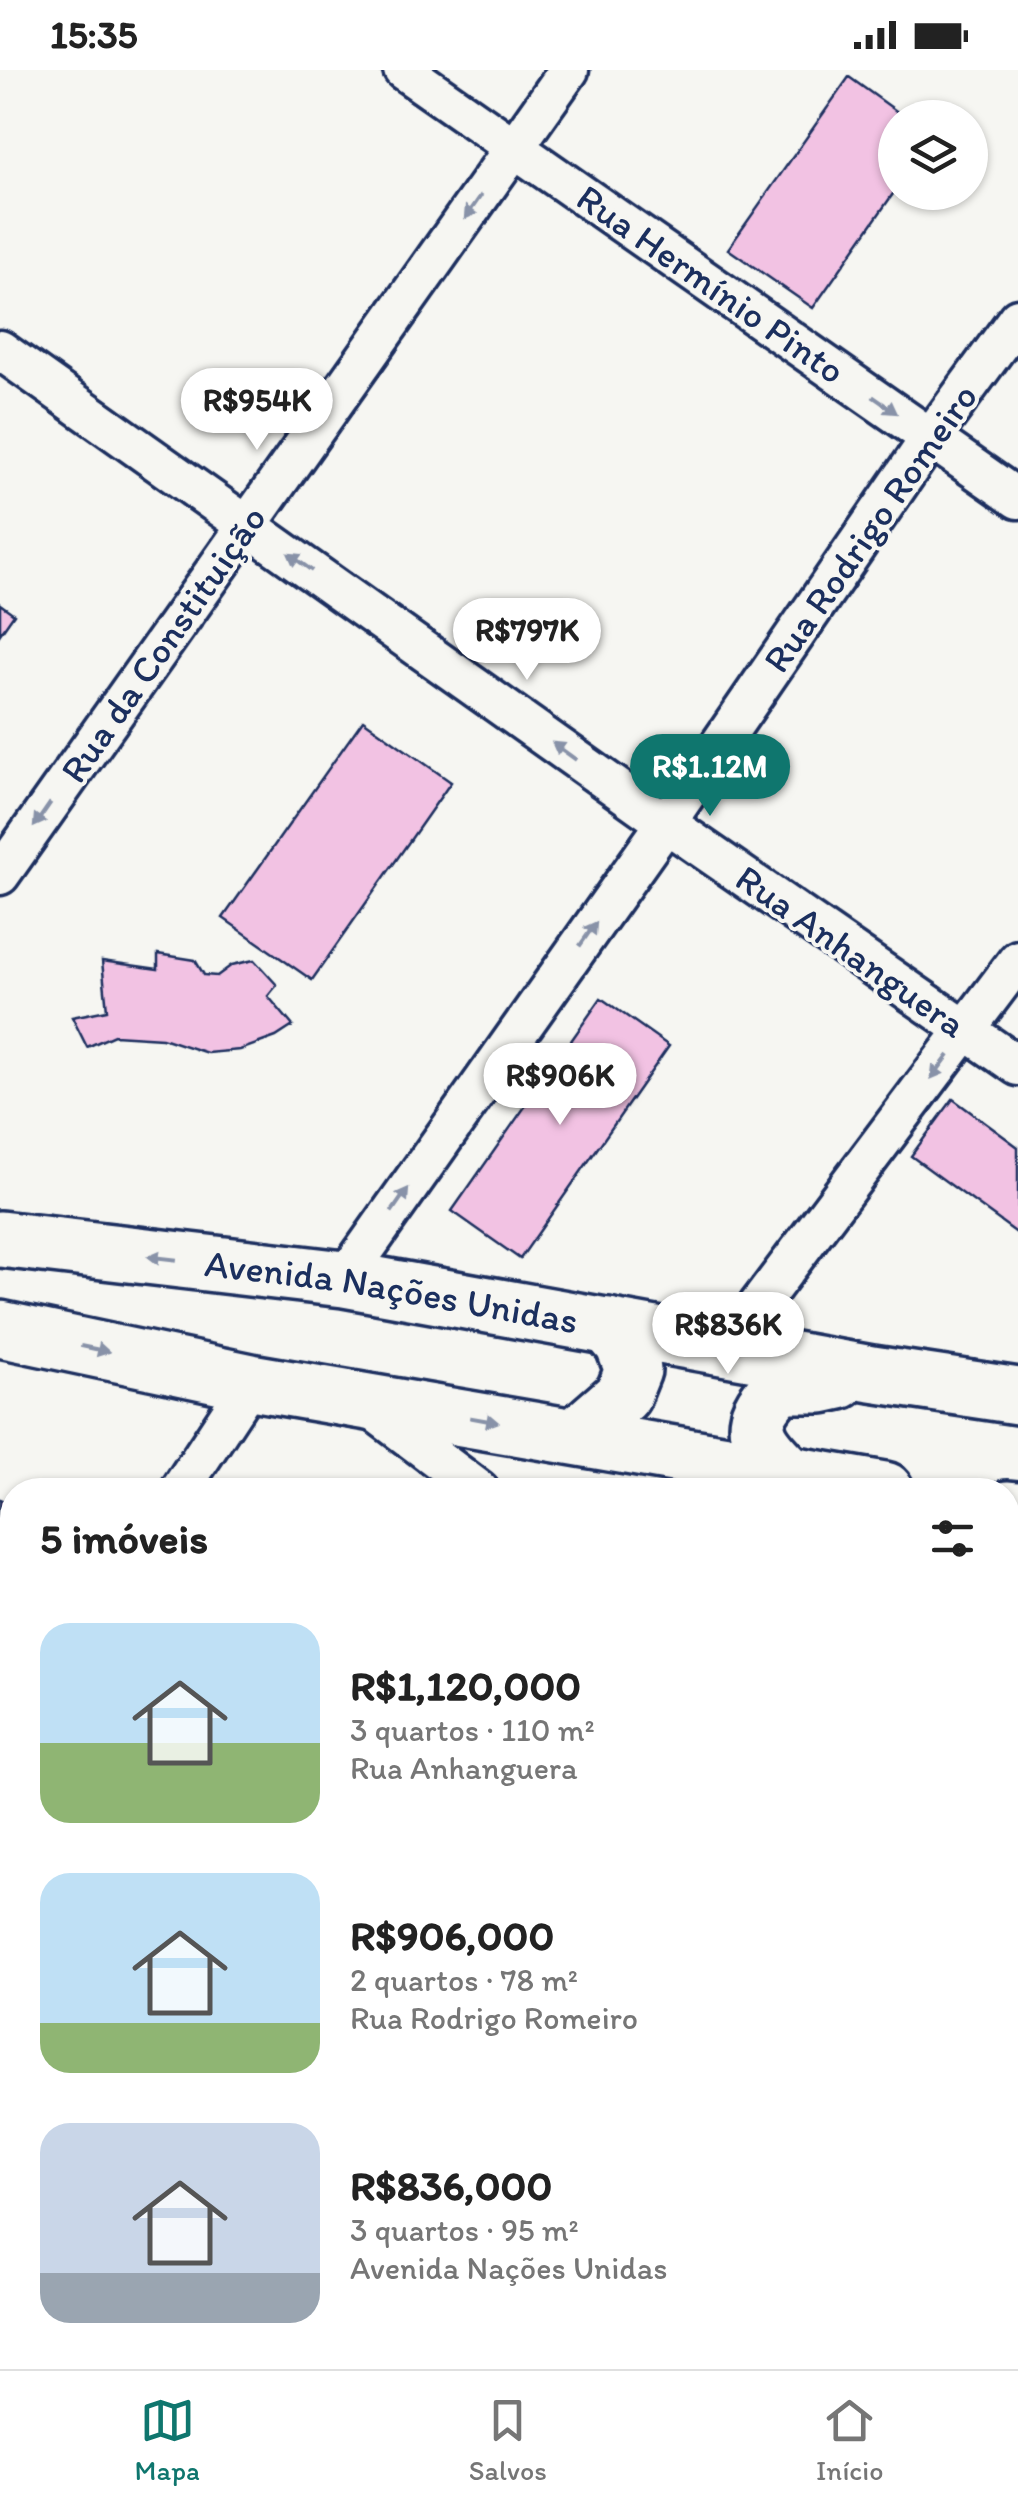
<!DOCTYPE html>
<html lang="pt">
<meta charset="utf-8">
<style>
body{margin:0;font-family:Itim,sans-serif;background:#f6f6f6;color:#222;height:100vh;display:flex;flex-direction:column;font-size:38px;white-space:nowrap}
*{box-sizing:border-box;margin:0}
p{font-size:32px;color:#767676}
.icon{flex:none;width:55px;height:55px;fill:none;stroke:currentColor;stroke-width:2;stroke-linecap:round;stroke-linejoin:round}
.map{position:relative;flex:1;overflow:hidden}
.sheet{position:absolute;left:0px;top:1408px;width:1020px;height:892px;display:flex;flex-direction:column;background:#fff;border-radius:40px 40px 0 0;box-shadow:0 2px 8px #0004}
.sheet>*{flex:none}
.controls{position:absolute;left:878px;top:30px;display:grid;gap:20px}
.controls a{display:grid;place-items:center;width:110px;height:110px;border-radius:50%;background:#fff;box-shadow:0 2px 8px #0004;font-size:50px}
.price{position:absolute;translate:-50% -85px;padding:0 22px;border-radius:35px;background:#fff;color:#222;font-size:32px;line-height:65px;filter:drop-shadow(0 2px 5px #0008)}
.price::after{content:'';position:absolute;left:50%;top:60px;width:30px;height:22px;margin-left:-15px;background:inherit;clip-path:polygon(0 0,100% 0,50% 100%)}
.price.selected{background:#0f766e;color:#fff}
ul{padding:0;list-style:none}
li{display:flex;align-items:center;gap:30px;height:250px;padding:0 40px}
li span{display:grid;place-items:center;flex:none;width:280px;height:200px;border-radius:30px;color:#555}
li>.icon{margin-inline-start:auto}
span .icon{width:120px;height:120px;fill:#fffc;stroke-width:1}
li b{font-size:42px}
h2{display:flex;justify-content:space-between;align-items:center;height:120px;padding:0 40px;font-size:42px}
.status{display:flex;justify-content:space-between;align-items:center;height:70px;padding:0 50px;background:#fff;direction:ltr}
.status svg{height:28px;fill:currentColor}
.menu{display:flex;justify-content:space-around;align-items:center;height:140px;border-top:2px solid #e0e0e0;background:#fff;font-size:28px;color:#767676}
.menu a{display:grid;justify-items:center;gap:5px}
.menu .selected{color:#0f766e}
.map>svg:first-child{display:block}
</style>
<div class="status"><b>15:35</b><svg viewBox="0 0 49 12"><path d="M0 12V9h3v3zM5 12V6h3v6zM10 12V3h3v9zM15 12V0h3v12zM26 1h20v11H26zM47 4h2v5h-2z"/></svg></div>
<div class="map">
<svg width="1018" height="2299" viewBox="0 0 1018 2299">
<rect width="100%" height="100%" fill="#f6f6f2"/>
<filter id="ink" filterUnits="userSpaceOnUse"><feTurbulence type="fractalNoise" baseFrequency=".01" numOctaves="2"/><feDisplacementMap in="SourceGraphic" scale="20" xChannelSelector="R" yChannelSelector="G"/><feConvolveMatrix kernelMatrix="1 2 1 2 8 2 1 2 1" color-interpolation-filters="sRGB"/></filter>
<g filter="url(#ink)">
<path fill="#f2c2e3" stroke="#1b2f5e" stroke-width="2.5" d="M849 7 906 48H895V121L813 238 728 179Z
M0 534 14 544 0 564Z
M363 650 451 712 312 910 223 848Z
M158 884 195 890 204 905 217 906 232 895 254 890 277 915 268 926 293 956 276 967 240 980 207 983 162 968 114 965 87 977 72 947 107 940 102 891 158 899Z
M601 928 669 976 520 1189 452 1141Z
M953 1029 1018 1077V1164L911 1086Z
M0 1429 12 1437V1524L0 1516Z
M1018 1954V2023L1008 2015V1968Z"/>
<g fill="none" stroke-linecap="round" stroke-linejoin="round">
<defs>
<path id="street" d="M403 0 1018 429
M0 280 666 753 1018 996
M0 805 569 0
M344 1209 666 753 931 367 1018 248
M727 1277 1018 890
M370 1338 479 1420
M180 1420 251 1312
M0 1694 12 1675
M1008 1787 1018 1794
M825 2288 842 2299
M14 2299 22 2288
M650 2299 658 2288"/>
<g id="secondary">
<path id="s1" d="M0 1169 344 1209 872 1304 1018 1326"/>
<path d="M0 1259 251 1312 885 1420"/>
<path d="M576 1366 623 1325 633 1300 623 1274 608 1256"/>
<path d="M792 1406C757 1372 740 1354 781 1315H822L840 1311"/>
<path d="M1008 1439 1018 1440"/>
</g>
</defs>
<use href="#street" stroke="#1b2f5e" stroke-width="45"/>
<use href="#secondary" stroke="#1b2f5e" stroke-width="62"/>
<use href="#street" stroke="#f6f6f2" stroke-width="38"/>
<use href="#secondary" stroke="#f6f6f2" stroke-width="55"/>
</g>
<defs><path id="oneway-solid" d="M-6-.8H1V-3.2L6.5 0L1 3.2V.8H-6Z" transform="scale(2.5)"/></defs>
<g fill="#8892a8">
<use href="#oneway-solid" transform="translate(473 137) rotate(125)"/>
<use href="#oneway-solid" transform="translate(885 335) rotate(35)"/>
<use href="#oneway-solid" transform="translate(300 492) rotate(-144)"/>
<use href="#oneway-solid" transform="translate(564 681) rotate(-144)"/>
<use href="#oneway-solid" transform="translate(42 745) rotate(125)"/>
<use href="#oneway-solid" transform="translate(588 864) rotate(-55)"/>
<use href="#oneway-solid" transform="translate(940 997) rotate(127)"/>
<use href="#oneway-solid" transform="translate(400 1130) rotate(-55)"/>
<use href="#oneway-solid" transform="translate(162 1188) rotate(-173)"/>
<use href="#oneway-solid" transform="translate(95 1279) rotate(12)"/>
<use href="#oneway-solid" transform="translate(484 1350) rotate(10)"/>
</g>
</g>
<g text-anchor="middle" stroke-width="8" stroke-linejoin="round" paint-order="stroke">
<g font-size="38" fill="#1b2f5e" stroke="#f6f6f2">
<text transform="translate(711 214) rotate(35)" y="13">Rua Hermínio Pinto</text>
<text transform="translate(870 458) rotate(-55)" y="13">Rua Rodrigo Romeiro</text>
<text transform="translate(163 574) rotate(-55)" y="13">Rua da Constituição</text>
<text transform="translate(851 881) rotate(35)" y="13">Rua Anhanguera</text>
<text dy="13" stroke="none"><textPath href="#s1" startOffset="395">Avenida Nações Unidas</textPath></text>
</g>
</g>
</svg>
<div class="controls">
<a><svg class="icon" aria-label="layers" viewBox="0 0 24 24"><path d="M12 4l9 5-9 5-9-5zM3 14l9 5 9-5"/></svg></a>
</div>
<b class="price" style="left:257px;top:383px">R$954K</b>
<b class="price" style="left:527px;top:613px">R$797K</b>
<b class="price selected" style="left:710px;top:749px">R$1.12M</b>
<b class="price" style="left:560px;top:1058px">R$906K</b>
<b class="price" style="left:728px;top:1307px">R$836K</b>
<section class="sheet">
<h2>5 imóveis<svg class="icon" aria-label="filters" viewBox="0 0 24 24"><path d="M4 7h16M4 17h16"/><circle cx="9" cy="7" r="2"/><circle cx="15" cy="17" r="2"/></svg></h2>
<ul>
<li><span style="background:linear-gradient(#bfe0f5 60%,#8fb573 0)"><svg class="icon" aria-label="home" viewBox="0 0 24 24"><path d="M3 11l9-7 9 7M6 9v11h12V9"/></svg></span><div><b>R$1,120,000</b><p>3 quartos · 110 m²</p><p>Rua Anhanguera</p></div></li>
<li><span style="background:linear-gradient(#bfe0f5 75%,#8fb573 0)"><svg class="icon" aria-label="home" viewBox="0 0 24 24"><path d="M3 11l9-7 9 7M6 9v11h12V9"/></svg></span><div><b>R$906,000</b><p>2 quartos · 78 m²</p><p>Rua Rodrigo Romeiro</p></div></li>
<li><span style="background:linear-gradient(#c9d6e8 75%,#9aa5b1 0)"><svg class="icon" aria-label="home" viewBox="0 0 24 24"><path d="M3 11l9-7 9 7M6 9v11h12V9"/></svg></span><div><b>R$836,000</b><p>3 quartos · 95 m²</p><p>Avenida Nações Unidas</p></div></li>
</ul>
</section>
</div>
<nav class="menu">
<a class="selected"><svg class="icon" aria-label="map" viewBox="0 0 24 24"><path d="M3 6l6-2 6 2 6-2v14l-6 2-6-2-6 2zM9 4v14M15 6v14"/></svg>Mapa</a>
<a><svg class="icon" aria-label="saved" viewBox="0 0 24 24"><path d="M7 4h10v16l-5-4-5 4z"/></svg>Salvos</a>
<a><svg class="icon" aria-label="home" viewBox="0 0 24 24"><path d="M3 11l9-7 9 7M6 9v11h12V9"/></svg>Início</a>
</nav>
